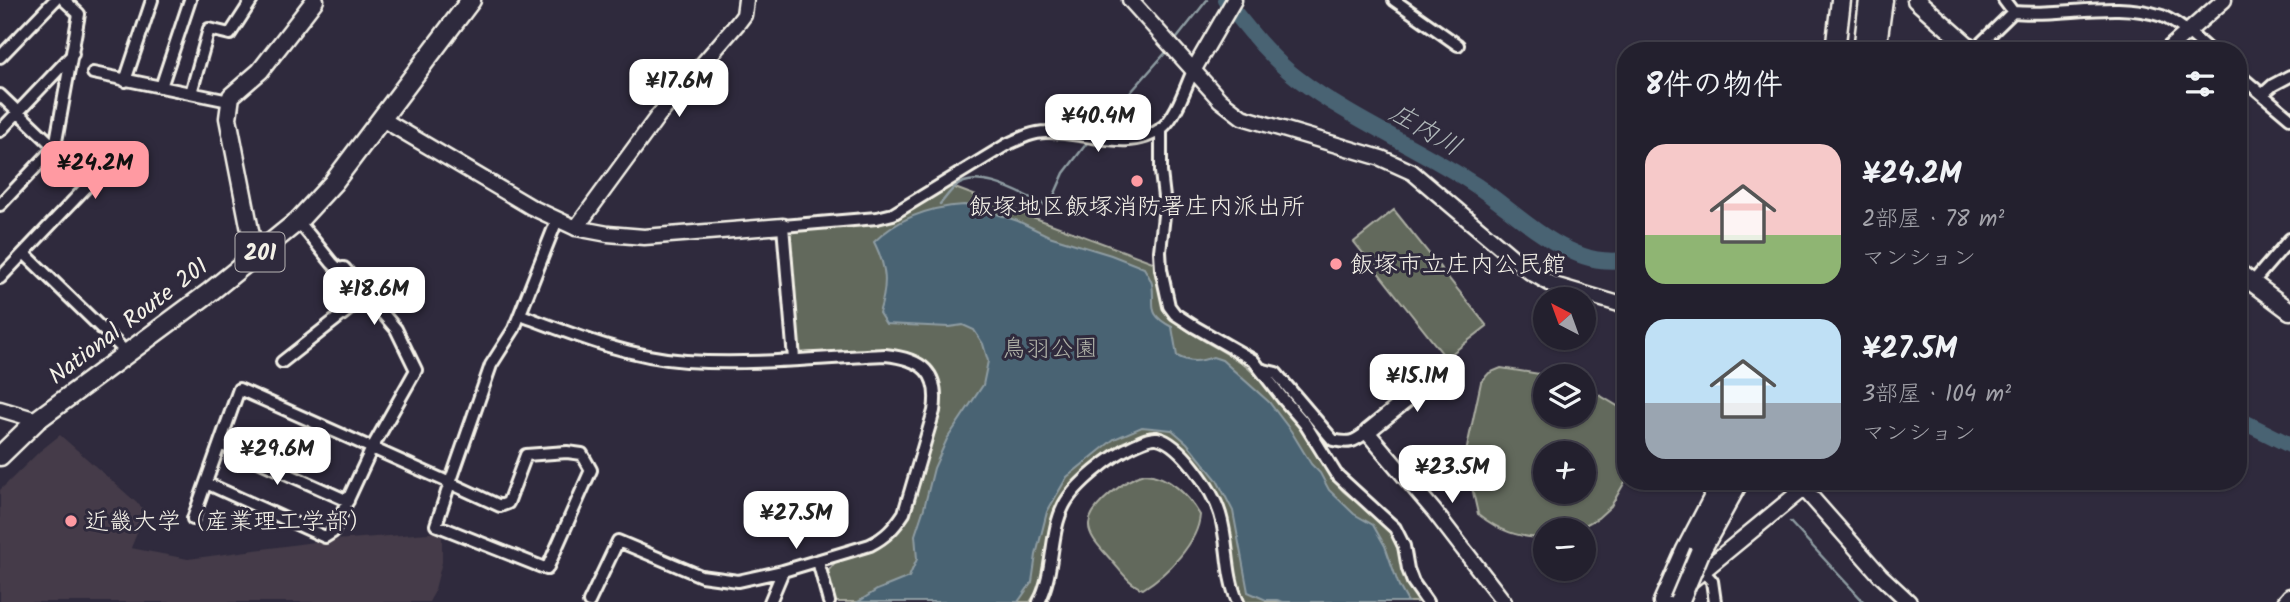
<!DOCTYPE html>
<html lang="ja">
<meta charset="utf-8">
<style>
body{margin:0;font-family:Kalam,"Klee One",sans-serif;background:#2f2d3a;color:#f1f3f6;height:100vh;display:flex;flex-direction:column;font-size:26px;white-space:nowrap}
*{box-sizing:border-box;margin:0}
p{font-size:23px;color:#a3a3aa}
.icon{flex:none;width:38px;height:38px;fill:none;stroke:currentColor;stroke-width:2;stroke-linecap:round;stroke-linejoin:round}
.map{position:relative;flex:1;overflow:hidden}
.drawer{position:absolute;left:1617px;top:42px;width:630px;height:448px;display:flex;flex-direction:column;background:#23202e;border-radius:28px;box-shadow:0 2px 5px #0004,0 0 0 2px #403e4a}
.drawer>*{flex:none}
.needle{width:46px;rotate:319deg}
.buttons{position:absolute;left:1533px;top:287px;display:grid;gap:14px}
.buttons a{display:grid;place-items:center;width:63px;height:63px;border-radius:50%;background:#23202e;box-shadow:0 2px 5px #0004,0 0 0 2px #403e4a;font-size:35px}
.price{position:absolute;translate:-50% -60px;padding:0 16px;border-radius:14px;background:#fff;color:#222;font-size:23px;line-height:46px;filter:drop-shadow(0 2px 4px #0008)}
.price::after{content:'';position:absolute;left:50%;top:42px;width:21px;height:16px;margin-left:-10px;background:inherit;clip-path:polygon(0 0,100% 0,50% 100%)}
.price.selected{background:#ff9aa2;color:#111}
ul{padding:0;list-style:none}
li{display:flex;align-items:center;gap:21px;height:175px;padding:0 28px}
li span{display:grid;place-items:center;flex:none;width:196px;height:140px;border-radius:21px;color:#555}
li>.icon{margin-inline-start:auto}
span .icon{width:84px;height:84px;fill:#fffc;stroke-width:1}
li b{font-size:30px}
h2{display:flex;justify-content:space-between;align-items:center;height:84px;padding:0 28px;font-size:30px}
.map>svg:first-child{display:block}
</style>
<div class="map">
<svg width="2290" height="602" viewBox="0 0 2290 602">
<rect width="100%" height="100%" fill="#2f2a3d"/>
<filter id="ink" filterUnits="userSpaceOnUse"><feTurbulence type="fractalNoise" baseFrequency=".0143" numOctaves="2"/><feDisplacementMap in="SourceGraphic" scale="14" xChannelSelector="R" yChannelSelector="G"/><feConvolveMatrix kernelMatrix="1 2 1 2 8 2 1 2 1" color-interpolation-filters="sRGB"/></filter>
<g filter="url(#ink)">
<path fill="#443b48" d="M60 435 146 511 131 548 188 559 321 541 442 532V562L434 593 429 602H0V490L40 451Z"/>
<path fill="#62695c" stroke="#abada2" stroke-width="2" fill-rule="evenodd" d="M947 185 1158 264C1160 277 1158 293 1163 306 1169 327 1230 352 1248 368 1270 388 1290 413 1306 438 1318 456 1328 475 1343 491 1357 504 1377 513 1388 529 1403 551 1402 578 1419 602H1246L1239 596 1227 533 1181 448 1169 437 1153 432 1123 442 1076 479 1060 502 1050 536 1039 588 1030 602H834L827 577 829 570 837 560 902 521 936 414 928 367 917 357 904 353 891 352 799 355 795 347 788 232 791 228 875 221Z
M1394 210 1487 326 1446 358 1354 242Z
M1501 368 1552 376H1545V415H1584V386L1624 410 1626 415V480L1611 506 1598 518 1576 530H1545V538C1519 538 1499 531 1478 514L1465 457 1481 382 1489 373ZM1545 453H1584V492H1545Z
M1144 474C1169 475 1188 495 1200 515 1198 543 1167 574 1143 589 1129 584 1121 571 1111 560 1103 550 1088 537 1089 524 1090 505 1128 478 1144 474Z"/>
<path fill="#4a6373" stroke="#8e9ca2" stroke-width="2" d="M964 205 976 207 1018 221 1049 236 1111 255 1144 268C1147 273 1151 279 1152 284 1156 306 1145 313 1172 327L1177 356C1190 363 1199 362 1213 357L1222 360 1269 402 1291 431 1311 464 1320 473 1329 490 1354 514 1373 525 1385 546 1399 586 1408 602H1283L1277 600H1266L1248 592 1233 511 1217 480 1187 443 1172 430 1142 427 1114 439 1067 477 1047 512 1036 555 1032 582 1018 602H858L877 590 909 577 917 559 915 535 924 508 934 468 947 439 983 385 988 361 983 344 974 330 963 325 949 327 886 324 879 313C888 285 887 268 874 242 898 218 931 207 964 205Z"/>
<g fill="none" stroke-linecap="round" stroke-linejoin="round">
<path stroke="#8e9ca2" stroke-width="2.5" d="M1174 42 1207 0
M1094 134 1168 50
M940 204C945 199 949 192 955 187 978 167 1025 196 1049 207L1064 173 1090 139
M1790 522 1864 602"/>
<path stroke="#4a6373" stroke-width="16" d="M1225 0C1247 27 1269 57 1297 78 1353 121 1419 147 1477 186 1508 207 1535 234 1569 250 1589 260 1604 262 1626 260
M2238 419 2290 445"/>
<defs>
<path id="minor" d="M1394 0 1458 45
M2004 0 2013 12
M1973 51 2013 12C2062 17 2115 0 2162 16 2180 24 2195 38 2210 51
M0 57 55 0
M93 73 229 101
M2238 74 2290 118
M125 81 152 0
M161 87 190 0
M191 93 209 29 230 34 252 0
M2263 94 2273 85 2290 76
M0 95 91 182 0 278
M1161 128V172L1165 206 1160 251 1161 269 1169 306 1175 314 1195 327 1253 360 1284 400 1305 424 1336 474 1395 528 1404 546 1408 569 1413 582 1427 602
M0 131 73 54
M0 205 55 147 79 14 64 0
M298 221 332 263 338 269 344 268 396 329 416 370 372 448 450 483 491 365 514 329 557 220
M24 253 126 352
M2252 283 2290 239
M521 315C574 335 628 357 686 361 752 365 819 358 885 355 922 359 940 372 934 411L904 513C894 528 886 537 870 545L783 571
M794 359 783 226 877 218 893 214 1006 145C1019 139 1032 132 1046 132 1083 130 1129 154 1162 128 1177 115 1185 88 1193 71
M282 362 367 295
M1260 369 1276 373 1333 440C1349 444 1354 442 1367 432
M220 444 348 501
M567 452 582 454 591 470 547 569 436 525 450 483 500 506 508 503 526 455Z
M193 519 239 389 372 448 333 532 325 537 206 483
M818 561 829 602
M1703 571 1712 581 1715 602
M589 602 618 541 701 576 738 581 783 571 770 602
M1039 602C1055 571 1049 534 1064 505 1075 484 1111 456 1132 446 1139 443 1148 437 1157 438 1181 443 1213 491 1220 514 1229 543 1225 574 1238 602"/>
<path id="tertiary" d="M1130 0 1220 100 1242 117 1381 158 1412 172 1530 272 1551 284 1619 304 1626 308
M2166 51 2224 0
M1193 71 1234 0
M382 119 531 207 576 228 608 234 644 237 783 226
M576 228 658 116 738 23 744 15 746 0
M1446 368 1367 432 1434 511 1504 602
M0 409 37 420
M1798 482 1880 575 1909 602
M1686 585 1804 488
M2285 602 2290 596"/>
<path id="secondary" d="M1916 0 1974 51
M255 256 228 118 231 96 260 71 315 0
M2238 272 2290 311"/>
<path id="trunk" d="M1835 51 1841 0
M1863 51 1869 0
M1876 51 1883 0
M0 456 37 420 210 292 298 221 333 183 471 0
M1700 552 1739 481
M1663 602 1686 550 1722 481"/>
</defs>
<use href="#minor" stroke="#f4f1e8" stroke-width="16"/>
<use href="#tertiary" stroke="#f4f1e8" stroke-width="19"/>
<use href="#secondary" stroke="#f4f1e8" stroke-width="21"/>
<use href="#trunk" stroke="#f4f1e8" stroke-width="23"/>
<use href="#minor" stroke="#2f2a3d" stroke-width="10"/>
<use href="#tertiary" stroke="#2f2a3d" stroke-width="14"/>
<use href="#secondary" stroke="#2f2a3d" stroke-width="16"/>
<use href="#trunk" stroke="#2f2a3d" stroke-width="18"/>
<defs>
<path id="trunk-bridge" d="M1679 602 1700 552"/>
</defs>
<use href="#trunk-bridge" stroke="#f4f1e8" stroke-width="23" stroke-linecap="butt"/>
<use href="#trunk-bridge" stroke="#2f2a3d" stroke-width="18"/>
</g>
</g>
<g fill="#ff9aa2" stroke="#2f2a3d" stroke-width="2.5">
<circle cx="1137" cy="181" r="7"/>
<circle cx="1336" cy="264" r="7"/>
<circle cx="71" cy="521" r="7"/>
</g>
<g text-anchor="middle" stroke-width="6" stroke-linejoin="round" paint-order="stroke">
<rect fill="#2f2a3d" stroke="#b9b5b5" stroke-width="2" x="235.5" y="232.5" width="49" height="39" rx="5"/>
<g font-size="23" font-weight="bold" fill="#f4f1e8">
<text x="260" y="260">201</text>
</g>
<g font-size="24" fill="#f4f1e8" stroke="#2f2a3d" text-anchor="start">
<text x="1137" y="214" text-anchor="middle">飯塚地区飯塚消防署庄内派出所</text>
<text x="1350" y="272">飯塚市立庄内公民館</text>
<text x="85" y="529">近畿大学（産業理工学部）</text>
</g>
<g font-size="24" fill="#f4f1e8" stroke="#2f2a3d">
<text transform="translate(128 321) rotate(-37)" y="8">National Route 201</text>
</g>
<g font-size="24" fill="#b2b4a9" stroke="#2f2a3d">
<text x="1050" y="356">鳥羽公園</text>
</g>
<g font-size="26" font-style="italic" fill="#b0b8b9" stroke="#2f2a3d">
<text transform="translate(1426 129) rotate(30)" y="9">庄内川</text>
</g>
</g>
</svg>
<div class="buttons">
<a><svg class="needle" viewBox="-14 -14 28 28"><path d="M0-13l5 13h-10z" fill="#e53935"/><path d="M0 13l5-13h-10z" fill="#a3a3aa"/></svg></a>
<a><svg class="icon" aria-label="layers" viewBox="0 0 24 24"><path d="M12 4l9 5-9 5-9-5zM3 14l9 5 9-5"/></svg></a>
<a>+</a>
<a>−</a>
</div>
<b class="price" style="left:679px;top:119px">¥17.6M</b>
<b class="price" style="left:1098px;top:154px">¥40.4M</b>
<b class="price selected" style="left:95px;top:201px">¥24.2M</b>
<b class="price" style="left:374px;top:327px">¥18.6M</b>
<b class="price" style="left:1417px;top:414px">¥15.1M</b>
<b class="price" style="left:277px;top:487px">¥29.6M</b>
<b class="price" style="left:1452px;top:505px">¥23.5M</b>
<b class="price" style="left:796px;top:551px">¥27.5M</b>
<section class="drawer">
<h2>8件の物件<svg class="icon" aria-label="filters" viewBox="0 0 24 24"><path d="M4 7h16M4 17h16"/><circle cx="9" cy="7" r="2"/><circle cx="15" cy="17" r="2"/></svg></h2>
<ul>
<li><span style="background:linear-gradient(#f6c9c9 65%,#8fb573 0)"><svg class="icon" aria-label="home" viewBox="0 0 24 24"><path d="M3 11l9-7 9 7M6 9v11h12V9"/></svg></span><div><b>¥24.2M</b><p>2部屋 · 78 m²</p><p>マンション</p></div></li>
<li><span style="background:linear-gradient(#bfe0f5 60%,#9aa5b1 0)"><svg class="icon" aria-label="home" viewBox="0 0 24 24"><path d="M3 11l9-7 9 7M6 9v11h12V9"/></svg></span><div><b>¥27.5M</b><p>3部屋 · 104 m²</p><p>マンション</p></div></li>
</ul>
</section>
</div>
